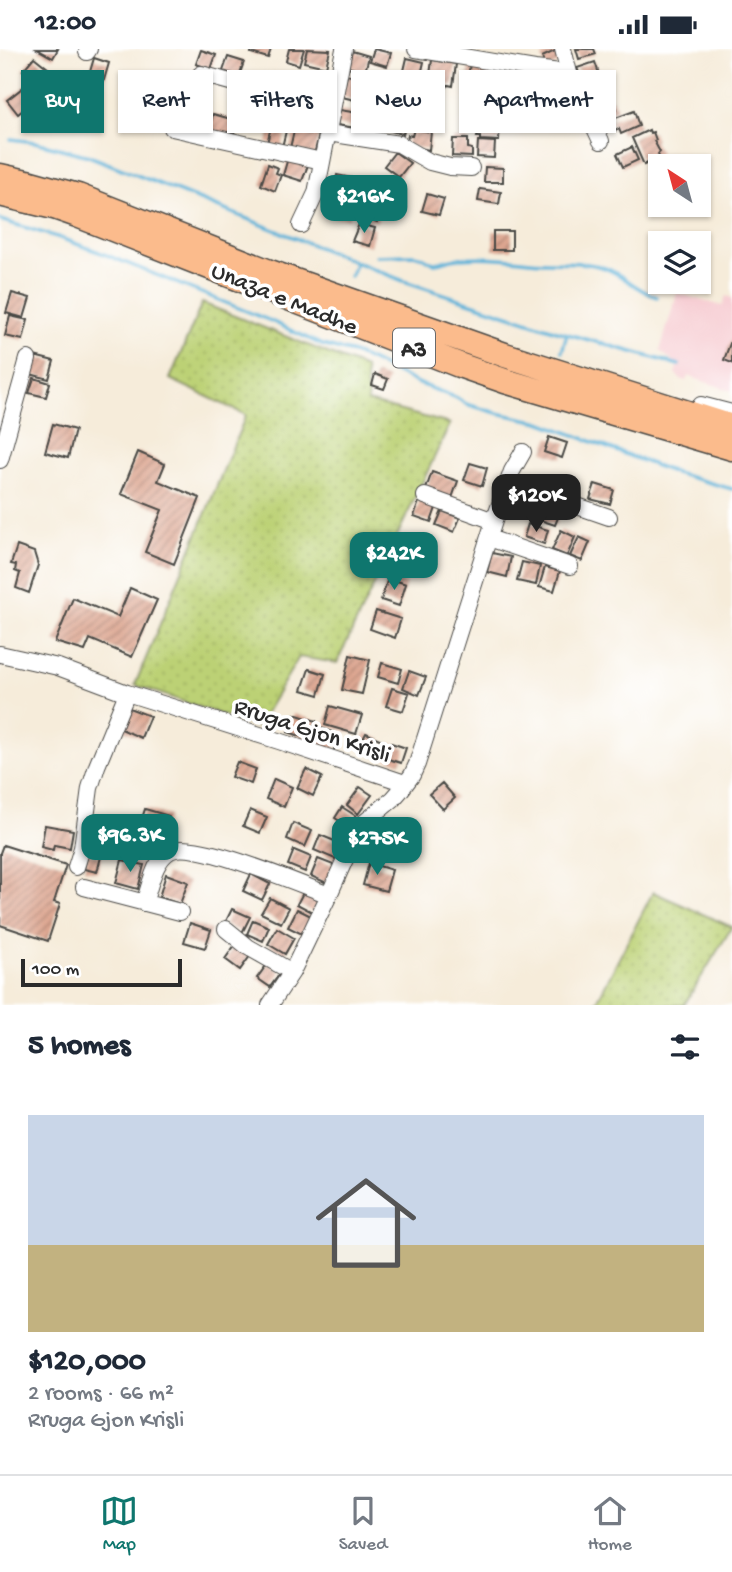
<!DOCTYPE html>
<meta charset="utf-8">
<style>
body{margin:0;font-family:"Gochi Hand",sans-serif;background:#f6f6f7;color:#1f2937;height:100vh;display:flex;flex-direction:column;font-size:26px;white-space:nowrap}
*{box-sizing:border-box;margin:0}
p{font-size:23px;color:#747a83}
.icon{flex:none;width:38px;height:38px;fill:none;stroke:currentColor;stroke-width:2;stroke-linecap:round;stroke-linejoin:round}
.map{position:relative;height:956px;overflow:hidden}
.sheet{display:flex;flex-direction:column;background:#fff;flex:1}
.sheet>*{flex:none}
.guide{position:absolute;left:21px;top:21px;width:691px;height:63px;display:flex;gap:14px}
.needle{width:46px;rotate:324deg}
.buttons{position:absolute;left:648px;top:105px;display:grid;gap:14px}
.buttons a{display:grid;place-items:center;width:63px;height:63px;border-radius:0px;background:#fff;box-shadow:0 2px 5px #0004;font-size:35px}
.scale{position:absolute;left:21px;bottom:18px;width:161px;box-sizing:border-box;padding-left:7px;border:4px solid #2b2b2b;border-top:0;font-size:19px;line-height:24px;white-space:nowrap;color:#2b2b2b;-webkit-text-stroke:5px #fff;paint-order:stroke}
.price{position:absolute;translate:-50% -60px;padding:0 16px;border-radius:14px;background:#0f766e;color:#fff;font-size:23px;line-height:46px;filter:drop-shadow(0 2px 4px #0008)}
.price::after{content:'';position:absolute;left:50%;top:42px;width:21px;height:16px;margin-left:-10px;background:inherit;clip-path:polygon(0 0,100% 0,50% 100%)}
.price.active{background:#222;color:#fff}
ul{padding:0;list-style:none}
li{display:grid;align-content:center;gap:14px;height:371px;padding:0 28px}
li+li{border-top:2px solid #e0e1e3}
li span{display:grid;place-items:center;height:217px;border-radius:0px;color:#555}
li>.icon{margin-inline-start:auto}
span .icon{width:126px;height:126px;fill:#fffc;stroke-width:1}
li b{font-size:30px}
h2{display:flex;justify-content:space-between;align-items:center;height:84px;padding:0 28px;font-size:30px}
.tag{padding:0 24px;border-radius:0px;background:#fff;box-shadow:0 2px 5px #0004;font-size:24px;line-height:63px}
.tag.active{background:#0f766e;color:#fff}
.status{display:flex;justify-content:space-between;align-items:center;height:49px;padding:0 35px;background:#fff;direction:ltr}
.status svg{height:19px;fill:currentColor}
.menu{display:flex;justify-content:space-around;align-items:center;height:98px;border-top:2px solid #e0e1e3;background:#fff;font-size:19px;color:#747a83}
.menu a{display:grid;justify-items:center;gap:4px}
.menu .active{color:#0f766e}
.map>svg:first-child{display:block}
</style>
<div class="status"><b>12:00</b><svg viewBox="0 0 49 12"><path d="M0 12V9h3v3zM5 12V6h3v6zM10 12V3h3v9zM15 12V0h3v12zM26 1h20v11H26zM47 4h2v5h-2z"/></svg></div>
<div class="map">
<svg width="732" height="956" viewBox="0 0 732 956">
<defs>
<pattern id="green-dots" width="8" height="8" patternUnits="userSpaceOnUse" patternTransform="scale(1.75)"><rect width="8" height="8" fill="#bcd175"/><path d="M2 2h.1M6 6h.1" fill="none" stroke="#a2b465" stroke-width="1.8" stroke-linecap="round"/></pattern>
<pattern id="building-hatch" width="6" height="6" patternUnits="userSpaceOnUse" patternTransform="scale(1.75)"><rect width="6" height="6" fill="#dda690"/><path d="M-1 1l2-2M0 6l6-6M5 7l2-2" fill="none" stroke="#b38776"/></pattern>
</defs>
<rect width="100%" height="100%" fill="#fff"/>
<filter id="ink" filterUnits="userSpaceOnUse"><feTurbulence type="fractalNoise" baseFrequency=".0143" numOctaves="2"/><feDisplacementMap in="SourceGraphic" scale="14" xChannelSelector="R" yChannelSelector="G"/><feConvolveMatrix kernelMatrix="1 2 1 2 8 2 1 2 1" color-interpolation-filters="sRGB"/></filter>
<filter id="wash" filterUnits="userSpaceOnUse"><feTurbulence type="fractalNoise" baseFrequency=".00686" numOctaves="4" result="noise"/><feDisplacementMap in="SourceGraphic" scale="28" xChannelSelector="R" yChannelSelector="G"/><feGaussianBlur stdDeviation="1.57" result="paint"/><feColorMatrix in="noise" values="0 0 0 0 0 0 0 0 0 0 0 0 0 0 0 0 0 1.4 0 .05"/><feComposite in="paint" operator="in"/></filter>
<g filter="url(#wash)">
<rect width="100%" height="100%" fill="#f6ecda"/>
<path fill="#f7cfd4" d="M677 244 722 257 726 247 732 249V342L688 327 686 332 680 330 675 324 678 316 660 302Z"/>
<path fill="url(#green-dots)" stroke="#747e50" stroke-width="2" d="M202 254 365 319 368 353 450 375 337 614 299 608 257 678 135 636 246 366 170 330Z
M653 843 732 878 684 956H595Z"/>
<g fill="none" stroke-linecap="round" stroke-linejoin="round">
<path stroke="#5cb3d9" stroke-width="3.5" d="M11 90 35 93 89 107 401 231 557 282 679 316
M0 171 57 188 99 203 271 272 322 296 353 304 370 311 417 334 457 349 466 355 497 364 540 373 675 424 732 440
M376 207 414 206 422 208 433 214C442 214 450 209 459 209 483 207 507 209 530 212 556 215 579 210 605 219 619 224 629 234 642 241 647 244 652 246 657 248
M350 227 356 213
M562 302 567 285"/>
</g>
<g id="blocks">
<path fill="url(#building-hatch)" d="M37 0H58L53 9Z
M252 0H271L268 9 251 4Z
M289 0H304L299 16 286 12Z
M307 0 330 1 326 18 304 13Z
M374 0 391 4 387 17 370 12Z
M576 0H594L596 5 579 10Z
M201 1 216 6 211 20 196 15Z
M557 1 562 13 546 20 542 8Z
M352 2 369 7 365 23 348 18Z
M34 8 49 20 38 33 23 21Z
M228 8 244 13 239 27 223 22Z
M94 9 109 14 104 31 89 26Z
M407 9 424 13 420 30 403 26Z
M432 11 456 15 453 37 448 36 447 38 434 36V34L429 33Z
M595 13 599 25 582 31 577 19Z
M470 14 492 18 491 32 468 29Z
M309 23 328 28 323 47 303 41Z
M370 23 388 29 383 45 366 40Z
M59 25 69 38 54 50 44 37Z
M347 26 364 30 359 52 342 48Z
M188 29 203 35 196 53 181 48Z
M30 33 41 46 18 65 7 51Z
M604 36 609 49 594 55 588 41Z
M407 39 422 42 418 63 403 59Z
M612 50 617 60 599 68 594 58Z
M185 54 207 62 201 77 179 69Z
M288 57 309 63 304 81 283 76Z
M340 61 358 64 356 79 337 76Z
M634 62 639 77 621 85 619 80 615 82 610 71Z
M365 63 382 66 379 82 362 79Z
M213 65 238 72 233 87 209 80Z
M390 67 407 70 403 85 387 81Z
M481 72H500L499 92 480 91V88H477Z
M271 78 286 82 282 98 267 94Z
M414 80 431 83 429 101 406 96 408 86 412 87Z
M649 81 650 84 653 83 656 91 654 92 660 103 658 105 659 108 644 116 632 89Z
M294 82 319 86 314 106 290 99Z
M453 90H468V99L472 100V108L452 107Z
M478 92 495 93 494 109 477 108Z
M632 98 638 111 623 118 617 105Z
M395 103 410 114 399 128 384 117Z
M288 109 308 116 302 132 283 126Z
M268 115 278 119 276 124 281 126 275 142 261 136Z
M485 118 503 119V133H484Z
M337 126 357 130 353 148 333 144Z
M480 140 501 143 499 155 478 152Z
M427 145 444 150 439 166 422 162Z
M335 151 351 153 349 170 333 168Z
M365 154 381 158 377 173 360 168Z
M359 175 375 179 370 197 352 192Z
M493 182H512V201H493Z
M12 244 30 249 24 269 6 264Z
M10 267 28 271 23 291 5 287Z
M732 289V314L724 311Z
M34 307 54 312 49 330 30 325Z
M375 325 388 330 384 340 372 336Z
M34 329 50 334 46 348 29 344Z
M53 375 75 381 68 409 45 403Z
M549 388 567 394 562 409 544 403Z
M138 403 165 415 158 432 200 449 174 515 145 503 162 461 121 445Z
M470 414 487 419 482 437 464 431Z
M432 423 458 432 452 449 426 440Z
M595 435 614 441 610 455 590 450Z
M512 446 533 453 529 466 508 460Z
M420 450 437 456 431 473 414 467Z
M545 456 561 461 555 476 540 471Z
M442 462 460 469 454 483 436 476Z
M528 475 548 481 544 495 524 488Z
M561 481 575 488 567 507 552 501Z
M579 488 590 493 582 512 570 507Z
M17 497 34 503 38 516 29 544 16 539 20 524 15 522 16 516 11 515Z
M492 504 511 508 507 528 487 523Z
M522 513 540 517 536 536 517 532Z
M545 518 560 522 554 542 539 538Z
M388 529 406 535 399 557 381 551Z
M130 539 157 551 132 608 90 590 85 602 55 593 73 549 118 568Z
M376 562 401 570 395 589 370 580Z
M350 606 370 611 362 645 342 641Z
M382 614 402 620 398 634 378 628Z
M309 620 325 625 319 646 302 641Z
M409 622 426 628 419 646 403 639Z
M392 639 409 644 403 662 386 657Z
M330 657 362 666 356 685 325 676Z
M129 659 150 667 141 689 121 680Z
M294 665 316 672 310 690 288 683Z
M321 679 340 686 333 703 314 696Z
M366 684 382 691 375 704 359 698Z
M391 694 406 699 401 714 385 709Z
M237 713 256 720 251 735 231 728Z
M306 720 322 728 313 747 297 739Z
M274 730 292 738 284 758 266 750Z
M442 734 455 749 443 760 429 745Z
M360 738 372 746 358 765 347 756Z
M342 758 356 767 349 778 335 769Z
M145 760 169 767 162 789 138 782Z
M250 761 267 768 260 784 243 777Z
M293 774 312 782 305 798 287 790Z
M45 776 73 781 70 799 54 796 53 801 41 798Z
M92 781 110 787 104 802 87 797Z
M320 786 342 795 335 810 314 801Z
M3 796 66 816 54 853 60 855 48 892 0 876V804Z
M294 801 311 808 305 823 288 816Z
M88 804 101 808 97 823 84 820Z
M318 810 336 817 329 835 311 827Z
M122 811 144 816 138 840 116 834Z
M369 814 392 821 386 842 363 836Z
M166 825 188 833 180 855 159 848Z
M251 825 270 835 262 851 243 842Z
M305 840 320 848 312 863 297 855Z
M270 849 289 859 281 874 261 864Z
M232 860 250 868 242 884 224 876Z
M297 860 311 867 302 885 288 878Z
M253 871 269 878 263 892 247 885Z
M190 874 211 881 205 899 184 893Z
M277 879 294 889 285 905 268 895Z
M235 896 250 907 240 921 225 910Z
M268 914 281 923 270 938 257 929Z"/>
</g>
</g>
<g filter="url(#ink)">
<use href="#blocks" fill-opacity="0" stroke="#494845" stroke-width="2"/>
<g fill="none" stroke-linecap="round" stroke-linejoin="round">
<defs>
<path id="minor" d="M416 0 535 20 569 24
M563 0 569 24 601 92
M87 3 89 0
M201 25 332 61
M172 79 322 112
M328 84 399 95 430 113 450 118 471 119
M301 176 316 144 344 0
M701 356 732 364
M0 411 28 310
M508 433 609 468
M425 447 494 472
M489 489 570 517
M0 605 58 618 127 644 279 692 405 734
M76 818 82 799 90 739 97 717 127 644
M84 838 180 863
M144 854C150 838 154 811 170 802 192 789 302 836 329 846
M226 880 248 898 292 923
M270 956 292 923 329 846 354 790 365 773 393 750 400 742 412 726 417 715 494 472 512 422 523 403"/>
<path id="highway" d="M0 127 31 134 78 147 267 222 505 306 732 378
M0 145 54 158 77 166 459 316 505 332 732 399"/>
</defs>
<use href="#minor" stroke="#494845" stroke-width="18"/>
<use href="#highway" stroke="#494845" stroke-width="27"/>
<use href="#minor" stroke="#fff" stroke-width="16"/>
<use href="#highway" stroke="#fbbb8c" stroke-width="24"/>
</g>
</g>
<g text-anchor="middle" stroke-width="7" stroke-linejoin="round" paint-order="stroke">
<rect fill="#fff" stroke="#6b6b6b" stroke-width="2" x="393" y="279.5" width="42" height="39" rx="5"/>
<g font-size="23" font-weight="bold" fill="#2b2b2b">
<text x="414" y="307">A3</text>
</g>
<g font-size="24" fill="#2b2b2b" stroke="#fff">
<text transform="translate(285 248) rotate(22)" y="8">Unaza e Madhe</text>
<text transform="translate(313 680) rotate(18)" y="8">Rruga Gjon Krisli</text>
</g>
</g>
</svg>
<div class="buttons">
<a><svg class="needle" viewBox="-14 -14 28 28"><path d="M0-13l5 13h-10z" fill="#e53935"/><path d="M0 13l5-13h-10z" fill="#747a83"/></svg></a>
<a><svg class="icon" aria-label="layers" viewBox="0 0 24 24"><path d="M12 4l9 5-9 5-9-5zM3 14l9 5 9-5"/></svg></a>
</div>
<div class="scale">100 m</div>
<b class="price" style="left:364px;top:186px">$216K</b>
<b class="price active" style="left:536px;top:485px">$120K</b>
<b class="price" style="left:394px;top:543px">$242K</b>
<b class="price" style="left:130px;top:825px">$96.3K</b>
<b class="price" style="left:377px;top:828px">$275K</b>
<div class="guide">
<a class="tag active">Buy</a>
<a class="tag">Rent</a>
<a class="tag">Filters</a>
<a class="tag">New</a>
<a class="tag">Apartment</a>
</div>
</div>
<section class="sheet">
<h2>5 homes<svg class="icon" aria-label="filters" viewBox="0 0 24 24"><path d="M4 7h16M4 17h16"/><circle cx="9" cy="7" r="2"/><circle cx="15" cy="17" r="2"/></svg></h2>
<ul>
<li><span style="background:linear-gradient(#c9d6e8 60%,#c2b280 0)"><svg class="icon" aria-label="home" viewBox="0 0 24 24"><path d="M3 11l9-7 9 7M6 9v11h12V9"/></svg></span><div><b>$120,000</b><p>2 rooms · 66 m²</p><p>Rruga Gjon Krisli</p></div></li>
</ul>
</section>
<nav class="menu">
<a class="active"><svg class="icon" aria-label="map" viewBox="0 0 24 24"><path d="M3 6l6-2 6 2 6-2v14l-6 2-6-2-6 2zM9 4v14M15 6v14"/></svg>Map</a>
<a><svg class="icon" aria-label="saved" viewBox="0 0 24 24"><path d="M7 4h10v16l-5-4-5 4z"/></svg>Saved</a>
<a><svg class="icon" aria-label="home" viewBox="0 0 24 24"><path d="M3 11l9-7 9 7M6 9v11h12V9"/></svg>Home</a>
</nav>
